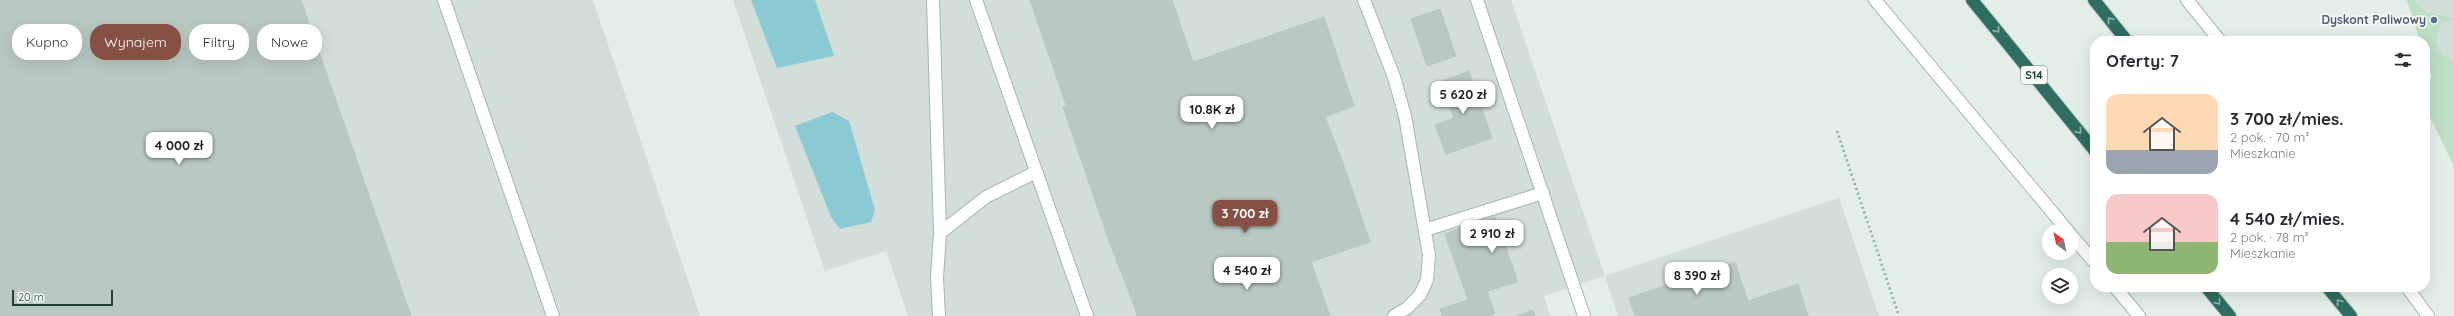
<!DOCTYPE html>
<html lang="pl">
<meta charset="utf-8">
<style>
body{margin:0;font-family:Quicksand,sans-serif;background:#f2f2f3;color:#2b2b33;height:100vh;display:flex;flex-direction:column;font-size:15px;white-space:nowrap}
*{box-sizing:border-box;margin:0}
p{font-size:13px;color:#7c7c81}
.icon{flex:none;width:22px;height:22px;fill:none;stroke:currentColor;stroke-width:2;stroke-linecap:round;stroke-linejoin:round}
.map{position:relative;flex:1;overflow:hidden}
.panel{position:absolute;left:2090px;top:36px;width:340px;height:256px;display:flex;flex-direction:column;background:#fff;border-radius:16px;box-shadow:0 4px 16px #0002}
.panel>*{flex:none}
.guide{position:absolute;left:12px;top:24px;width:380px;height:36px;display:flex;gap:8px}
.needle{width:26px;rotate:327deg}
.controls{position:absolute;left:2042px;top:224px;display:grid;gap:8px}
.controls a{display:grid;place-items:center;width:36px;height:36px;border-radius:50%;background:#fff;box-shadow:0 4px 16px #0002;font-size:20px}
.scale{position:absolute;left:12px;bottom:10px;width:101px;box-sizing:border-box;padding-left:4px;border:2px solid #234038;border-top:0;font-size:11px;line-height:14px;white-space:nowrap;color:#234038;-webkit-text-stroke:3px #f5faf7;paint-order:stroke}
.price{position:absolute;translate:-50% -34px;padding:0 9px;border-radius:8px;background:#fff;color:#222;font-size:13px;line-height:26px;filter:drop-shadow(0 1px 2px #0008)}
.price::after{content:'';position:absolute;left:50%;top:24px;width:12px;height:9px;margin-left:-6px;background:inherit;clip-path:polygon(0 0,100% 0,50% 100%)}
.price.on{background:#865045;color:#fff}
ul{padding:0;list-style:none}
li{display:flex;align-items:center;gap:12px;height:100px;padding:0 16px}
li span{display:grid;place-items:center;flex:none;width:112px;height:80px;border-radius:12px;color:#555}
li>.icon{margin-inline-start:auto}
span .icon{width:48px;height:48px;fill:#fffc;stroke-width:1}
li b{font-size:17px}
h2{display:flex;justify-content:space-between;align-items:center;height:48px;padding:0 16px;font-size:17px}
.chip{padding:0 14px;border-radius:16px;background:#fff;box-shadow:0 4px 16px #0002;font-size:14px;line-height:36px}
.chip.on{background:#865045;color:#fff}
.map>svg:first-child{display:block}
</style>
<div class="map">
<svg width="2454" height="316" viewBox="0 0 2454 316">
<rect width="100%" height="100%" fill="#e4eee9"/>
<path fill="#d2ded8" d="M0 0H593L700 316H0Z
M733 0H1511L1605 276 1839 198 1879 316H1618L1605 276 1544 296 1550 316H908L886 251 825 271Z
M2407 0H2454V72L2425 56V41H2420Z"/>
<path fill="#bddfc5" d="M2407 0H2414L2426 12 2454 19 2442 23C2432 40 2435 54 2454 61V166L2425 107V81L2432 78 2425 56V41H2420Z"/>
<path fill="#8bcad4" d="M751 0H815L834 56 777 68Z
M832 112 849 121 875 210 871 222 840 229 831 217 795 126Z"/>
<path fill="#b9c9c2" stroke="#b6c8c0" d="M0 0H301L411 316H0Z
M1030 0H1172L1193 62 1066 105Z
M1440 9 1456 56 1427 66 1411 19Z
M1324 17 1354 106 1325 117 1343 163 1110 244 1063 107Z
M1469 71 1492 138 1446 154 1435 125 1454 118 1440 82Z
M1343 163 1370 242 1311 262 1305 244 1133 303 1110 244Z
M1495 217 1518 282 1488 291 1465 226Z
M1465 226 1495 314 1488 316H1442L1440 309 1468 300 1445 234Z
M1305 244 1330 316H1137L1133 303Z
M1735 262 1753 316H1635L1629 298Z
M1798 284 1808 316H1753L1748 301Z
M1533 310 1535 316H1517Z"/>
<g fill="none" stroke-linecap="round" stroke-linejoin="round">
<defs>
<path id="minor" d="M444 0 553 316
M933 0 940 233
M976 0 1087 316
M1364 0 1394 77 1405 116 1429 255 1427 280 1420 295 1407 308 1394 316
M1477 0 1584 316
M1875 0 2068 231
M2187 0 2220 41
M1425 230 1543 193
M2071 235 2095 263
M2115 287 2139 316
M2407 287 2428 316
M939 316 937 278 940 233 986 197 1036 172"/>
<path id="highway" d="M1972 0 2095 151
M2094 0 2127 41
M2206 287 2230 316
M2327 287 2351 316"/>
</defs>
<use href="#minor" stroke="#a6b6b0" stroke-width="14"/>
<use href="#highway" stroke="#c1cac7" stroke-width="14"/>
<path stroke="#84b2a2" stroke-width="2.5" stroke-dasharray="2 3" stroke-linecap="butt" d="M1837 131 1899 316"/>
<use href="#minor" stroke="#fff" stroke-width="12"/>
<use href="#highway" stroke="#2e6d5f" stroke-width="12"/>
</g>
<defs><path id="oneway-chevron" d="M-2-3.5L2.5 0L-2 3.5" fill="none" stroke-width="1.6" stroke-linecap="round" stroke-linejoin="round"/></defs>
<g stroke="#92b4ab">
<use href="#oneway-chevron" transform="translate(2110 20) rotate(-129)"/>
<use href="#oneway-chevron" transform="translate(1997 30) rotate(51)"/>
<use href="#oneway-chevron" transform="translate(2079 131) rotate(51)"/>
<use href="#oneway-chevron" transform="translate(2218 302) rotate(51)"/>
<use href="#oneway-chevron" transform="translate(2339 302) rotate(-129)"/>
</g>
<circle fill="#5c6f8a" stroke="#f5faf7" stroke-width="1.5" cx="2434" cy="20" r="4"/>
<g text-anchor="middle" stroke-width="3.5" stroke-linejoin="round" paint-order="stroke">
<rect fill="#f5faf7" stroke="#627871" stroke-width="1" x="2021" y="66" width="26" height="18" rx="3"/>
<g font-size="11" font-weight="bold" fill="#234038">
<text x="2034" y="79">S14</text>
</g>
<g font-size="12" font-weight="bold" fill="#4e5e75" stroke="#f5faf7" text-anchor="end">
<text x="2426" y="24">Dyskont Paliwowy</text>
</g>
</g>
</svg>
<div class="controls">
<a><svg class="needle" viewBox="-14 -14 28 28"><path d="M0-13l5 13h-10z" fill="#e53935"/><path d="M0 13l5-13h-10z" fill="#7c7c81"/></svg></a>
<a><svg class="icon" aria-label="layers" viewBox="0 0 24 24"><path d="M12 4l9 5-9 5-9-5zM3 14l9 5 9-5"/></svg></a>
</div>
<div class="scale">20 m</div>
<b class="price" style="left:1463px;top:115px">5 620 zł</b>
<b class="price" style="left:1212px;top:130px">10.8K zł</b>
<b class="price" style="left:179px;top:166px">4 000 zł</b>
<b class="price on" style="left:1245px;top:234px">3 700 zł</b>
<b class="price" style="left:1492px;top:254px">2 910 zł</b>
<b class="price" style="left:1247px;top:291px">4 540 zł</b>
<b class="price" style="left:1697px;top:296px">8 390 zł</b>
<div class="guide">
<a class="chip">Kupno</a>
<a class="chip on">Wynajem</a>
<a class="chip">Filtry</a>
<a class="chip">Nowe</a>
</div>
<section class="panel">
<h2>Oferty: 7<svg class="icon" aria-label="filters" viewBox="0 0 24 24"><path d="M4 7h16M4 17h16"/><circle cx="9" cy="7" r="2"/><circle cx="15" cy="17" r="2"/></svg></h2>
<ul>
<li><span style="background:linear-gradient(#ffd9b3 70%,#9aa5b1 0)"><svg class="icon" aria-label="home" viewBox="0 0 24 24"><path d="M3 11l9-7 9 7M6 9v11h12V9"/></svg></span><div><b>3 700 zł/mies.</b><p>2 pok. · 70 m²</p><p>Mieszkanie</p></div></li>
<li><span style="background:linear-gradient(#f6c9c9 60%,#8fb573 0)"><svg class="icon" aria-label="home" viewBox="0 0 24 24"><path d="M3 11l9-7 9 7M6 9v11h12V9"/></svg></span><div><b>4 540 zł/mies.</b><p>2 pok. · 78 m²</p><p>Mieszkanie</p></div></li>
</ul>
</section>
</div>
